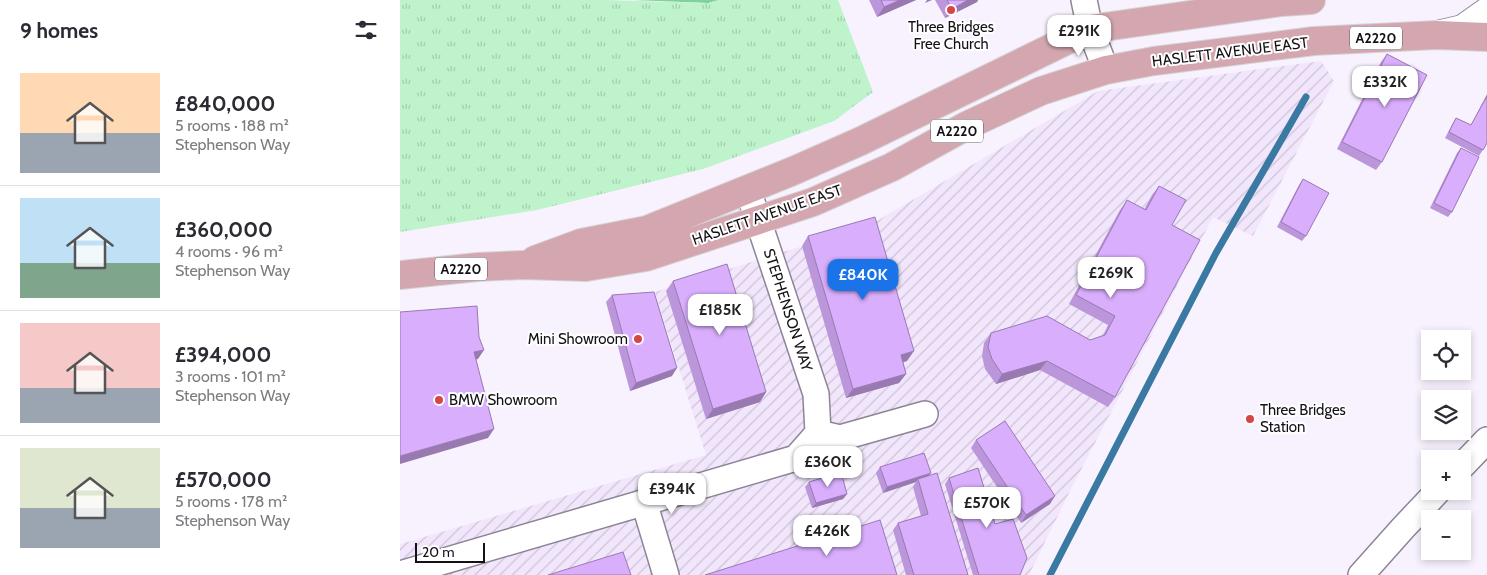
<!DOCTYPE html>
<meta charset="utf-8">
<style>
body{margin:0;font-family:Cabin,sans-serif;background:#f7f7f7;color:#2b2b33;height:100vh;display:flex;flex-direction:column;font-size:19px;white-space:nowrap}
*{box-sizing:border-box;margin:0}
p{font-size:16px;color:#7c7c81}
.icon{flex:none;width:28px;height:28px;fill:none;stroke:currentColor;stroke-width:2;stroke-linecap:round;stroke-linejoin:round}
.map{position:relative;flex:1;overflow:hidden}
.drawer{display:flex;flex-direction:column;background:#fff;width:400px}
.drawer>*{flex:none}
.controls{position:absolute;left:1021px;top:330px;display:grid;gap:10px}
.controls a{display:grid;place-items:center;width:50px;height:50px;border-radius:0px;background:#fff;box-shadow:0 2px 8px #0003;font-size:25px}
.scale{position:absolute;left:15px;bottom:12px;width:70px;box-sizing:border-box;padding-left:5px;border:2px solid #131016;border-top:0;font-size:14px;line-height:18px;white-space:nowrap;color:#131016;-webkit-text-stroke:4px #fff;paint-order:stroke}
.price{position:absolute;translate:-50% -42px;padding:0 11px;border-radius:10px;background:#fff;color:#222;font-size:16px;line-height:32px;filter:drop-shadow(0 1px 2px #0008)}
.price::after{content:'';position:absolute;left:50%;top:30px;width:15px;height:11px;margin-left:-8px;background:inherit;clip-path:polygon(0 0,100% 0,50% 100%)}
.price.current{background:#1a73e8;color:#fff}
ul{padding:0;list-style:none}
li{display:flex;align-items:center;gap:15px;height:125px;padding:0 20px}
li+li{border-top:1px solid #e1e1e2}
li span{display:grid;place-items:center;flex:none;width:140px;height:100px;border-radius:0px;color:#555}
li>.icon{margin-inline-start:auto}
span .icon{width:60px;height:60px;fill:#fffc;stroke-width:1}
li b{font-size:21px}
h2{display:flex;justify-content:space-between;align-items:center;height:60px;padding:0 20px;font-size:21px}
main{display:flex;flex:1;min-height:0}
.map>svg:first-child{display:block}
</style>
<main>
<section class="drawer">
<h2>9 homes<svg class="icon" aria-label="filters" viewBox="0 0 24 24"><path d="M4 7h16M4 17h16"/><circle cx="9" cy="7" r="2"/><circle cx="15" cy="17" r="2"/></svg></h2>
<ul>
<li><span style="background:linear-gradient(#ffd9b3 60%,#9aa5b1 0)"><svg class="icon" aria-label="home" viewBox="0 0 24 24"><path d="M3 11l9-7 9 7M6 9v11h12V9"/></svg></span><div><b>£840,000</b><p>5 rooms · 188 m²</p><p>Stephenson Way</p></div></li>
<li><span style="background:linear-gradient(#bfe0f5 65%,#7fa58c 0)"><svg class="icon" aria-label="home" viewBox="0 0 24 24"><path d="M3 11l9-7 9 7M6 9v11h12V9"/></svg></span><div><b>£360,000</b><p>4 rooms · 96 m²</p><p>Stephenson Way</p></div></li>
<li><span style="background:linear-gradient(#f6c9c9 65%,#9aa5b1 0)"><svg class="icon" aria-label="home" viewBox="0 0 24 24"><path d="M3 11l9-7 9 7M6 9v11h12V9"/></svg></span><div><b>£394,000</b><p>3 rooms · 101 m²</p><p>Stephenson Way</p></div></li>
<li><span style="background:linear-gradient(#dfe7d0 60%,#9aa5b1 0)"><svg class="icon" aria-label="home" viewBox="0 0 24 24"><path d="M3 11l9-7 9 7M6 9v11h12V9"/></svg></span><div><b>£570,000</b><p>5 rooms · 178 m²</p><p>Stephenson Way</p></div></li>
</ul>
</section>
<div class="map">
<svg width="1087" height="575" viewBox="0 0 1087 575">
<defs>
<pattern id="industrial-furrows" width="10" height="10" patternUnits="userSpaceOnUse" patternTransform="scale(1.25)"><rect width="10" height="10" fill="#f1e6fb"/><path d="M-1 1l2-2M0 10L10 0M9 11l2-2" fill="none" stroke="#cec4d6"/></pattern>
<pattern id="forest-firs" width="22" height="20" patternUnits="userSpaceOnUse" patternTransform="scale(1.25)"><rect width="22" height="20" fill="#7ed398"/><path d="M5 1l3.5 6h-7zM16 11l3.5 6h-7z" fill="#6cb482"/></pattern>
<pattern id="park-tufts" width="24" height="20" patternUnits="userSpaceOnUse" patternTransform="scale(1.25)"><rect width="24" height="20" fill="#bef3cc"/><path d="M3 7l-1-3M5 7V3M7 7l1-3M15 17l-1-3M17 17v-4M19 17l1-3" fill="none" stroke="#a2cfae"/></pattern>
</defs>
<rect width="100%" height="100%" fill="#f8f2fe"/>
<path fill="url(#industrial-furrows)" d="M921 61 934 81 853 236 813 217 670 491 629 575H0V544L306 455 255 292 470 225 698 91Z"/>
<path fill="url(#forest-firs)" d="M233 0H319L308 3Z"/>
<path fill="url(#park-tufts)" d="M0 0H205L308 3 319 0H438L473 92 434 121 303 169 137 210 0 232Z"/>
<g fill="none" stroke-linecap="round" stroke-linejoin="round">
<path stroke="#3a7aa2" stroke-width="7" d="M650 575 816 253 906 97"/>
<defs>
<path id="street" d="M684 0 690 29 706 70
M348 190 416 394 418 433
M1062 466 1087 440
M244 502 266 575
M0 574 396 458 418 433 440 438 525 414
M961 575 1003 528 1038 491"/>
<path id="secondary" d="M1037 35 1063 29 1087 12"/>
<path id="primary" d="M135 260 181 243 247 230 393 171 461 141 690 29 882 2 911 0
M0 275 78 267 122 265 186 267 246 257 413 202 492 167 568 125 641 91 706 70 754 61 914 41 1037 35 1087 37"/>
</defs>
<use href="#street" stroke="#8d8496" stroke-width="28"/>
<use href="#secondary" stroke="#8d8496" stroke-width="30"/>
<use href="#primary" stroke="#d5d4d5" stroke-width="30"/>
<use href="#street" stroke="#fff" stroke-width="25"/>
<use href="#secondary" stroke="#fff" stroke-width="28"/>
<use href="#primary" stroke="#d4a7b0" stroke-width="28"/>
</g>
<path fill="#bb96da" d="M469 0H516L477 17Z
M535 0H578L577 2 545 18Z
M987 54 982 162 976 170 937 149 981 62Z
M1087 94V143L1079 156 1045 138 1053 123 1056 118 1071 125Z
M1061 148 1052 212 1048 217 1030 208 1057 153Z
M903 179 906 236 902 241 877 227 899 185Z
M759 186 772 225 715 397 708 407 640 370 596 384 585 369 582 356 584 343 591 333 690 340 703 336 708 325 669 304 720 210 727 200 744 210 752 195Z
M408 236 507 361 503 362 506 374 499 383 446 398 402 246Z
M273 281 366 392 360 402 306 419 266 291Z
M212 295 272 376 230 391 206 302Z
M576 440 650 504 621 523 571 448Z
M480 467 529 476 568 575H506L493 530 498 523 521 516 513 487 516 482 483 493 476 473Z
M549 478 595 524 620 575H573L545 484Z
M409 482 447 494 443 499 412 508 405 487Z"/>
<path fill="#987ab1" d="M500 0H516L477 17 484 7Z
M527 0H532L525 3Z
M568 0H578L577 2 545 18 552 9Z
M84 350 78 359 67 362 74 352Z
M514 351 507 361 494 365 501 355Z
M647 361 640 370 596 384 602 374Z
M277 368 272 376 230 391 236 383Z
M506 374 499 383 446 398 453 389Z
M366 392 360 402 306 419 313 409Z
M94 429 88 438 0 464V456Z
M531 473 527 478 518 479 516 482 483 493 487 487Z
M447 494 443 499 412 508 416 503Z
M655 496 650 504 621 523 626 515Z"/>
<path fill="#d9aefd" stroke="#987ab1" d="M481 0H500L484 7Z
M547 0H568L552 9Z
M987 54 1027 75 982 162 942 142Z
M1087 96V143L1083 150 1049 132 1056 118 1071 125Z
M1061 148 1079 157 1052 212 1034 203Z
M903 179 929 193 906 236 881 222Z
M759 186 786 200 772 225 800 240 715 397 647 361 602 374 592 359 588 347 591 333 647 316 690 340 705 335 715 316 676 295 727 200 746 210Z
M475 217 514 351 501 355 506 374 453 389 408 236Z
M327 264 366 392 313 409 273 281Z
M254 292 277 368 236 383 212 295Z
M77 306 79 337 84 350 74 352 94 429 0 456V312Z
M605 421 655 496 626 515 576 440Z
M524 453 531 473 487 487 480 467Z
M578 468 595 524 613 519 627 558 620 575H579L549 478Z
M441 472 447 494 416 503 409 482Z
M537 473 568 575H514L498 523 528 514 518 479Z
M480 520 497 575H305Z
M223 552 231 575H148Z"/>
<g fill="#d64647" stroke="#fff" stroke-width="2">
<circle cx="551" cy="10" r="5"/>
<circle cx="238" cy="339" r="5"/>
<circle cx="39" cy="400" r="5"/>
<circle cx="850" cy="419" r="5"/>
</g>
<g text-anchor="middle" stroke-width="4" stroke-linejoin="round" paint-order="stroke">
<g fill="#fff" stroke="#5a585c" stroke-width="1">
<rect x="950" y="26.5" width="52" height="23" rx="4"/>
<rect x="531" y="119.5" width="52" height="23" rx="4"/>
<rect x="35" y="257.5" width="52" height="23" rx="4"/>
</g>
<g font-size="14" font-weight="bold" fill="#131016">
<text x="976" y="43">A2220</text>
<text x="557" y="136">A2220</text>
<text x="61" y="274">A2220</text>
</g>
<g font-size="15" fill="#131016" stroke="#fff" text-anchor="start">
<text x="551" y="32" text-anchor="middle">Three Bridges<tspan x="551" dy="17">Free Church</tspan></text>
<text x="228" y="344" text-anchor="end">Mini Showroom</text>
<text x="49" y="405">BMW Showroom</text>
<text x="860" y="415">Three Bridges<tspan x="860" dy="17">Station</tspan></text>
</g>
<g font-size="15" fill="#131016" stroke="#fff">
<text transform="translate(830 52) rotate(-7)" y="5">HASLETT AVENUE EAST</text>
<text transform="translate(367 215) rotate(-19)" y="5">HASLETT AVENUE EAST</text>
<text transform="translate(388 310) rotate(72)" y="5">STEPHENSON WAY</text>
</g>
</g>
</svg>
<div class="controls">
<a><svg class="icon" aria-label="locate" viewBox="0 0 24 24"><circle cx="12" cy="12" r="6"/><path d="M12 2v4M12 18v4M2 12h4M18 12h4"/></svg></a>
<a><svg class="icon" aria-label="layers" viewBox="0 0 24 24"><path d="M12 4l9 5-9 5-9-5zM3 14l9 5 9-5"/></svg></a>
<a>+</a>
<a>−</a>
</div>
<div class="scale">20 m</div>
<b class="price" style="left:679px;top:57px">£291K</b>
<b class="price" style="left:985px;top:108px">£332K</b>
<b class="price" style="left:711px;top:299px">£269K</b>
<b class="price current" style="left:463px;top:301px">£840K</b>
<b class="price" style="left:320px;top:336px">£185K</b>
<b class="price" style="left:428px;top:488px">£360K</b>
<b class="price" style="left:272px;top:515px">£394K</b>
<b class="price" style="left:587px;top:529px">£570K</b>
<b class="price" style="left:427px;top:557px">£426K</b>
</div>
</main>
